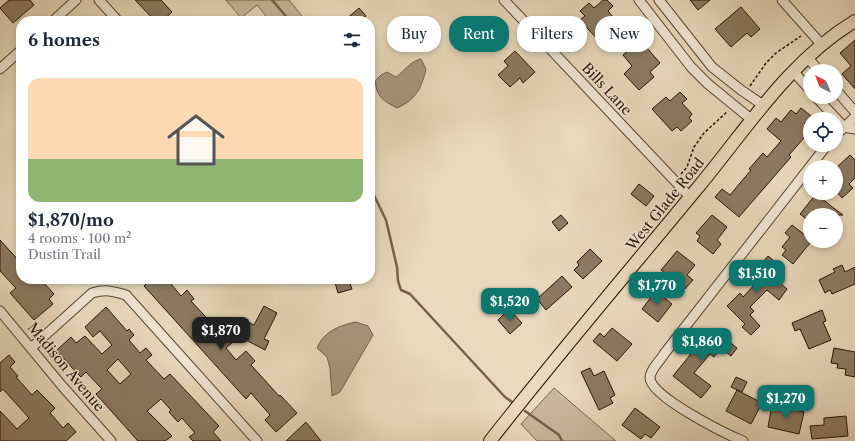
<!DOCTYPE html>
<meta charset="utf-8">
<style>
body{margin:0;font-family:"Libre Caslon Text",serif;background:#f2f2f3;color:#1f2937;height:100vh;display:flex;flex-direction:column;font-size:15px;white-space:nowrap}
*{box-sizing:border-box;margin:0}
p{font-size:13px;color:#747a83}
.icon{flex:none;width:22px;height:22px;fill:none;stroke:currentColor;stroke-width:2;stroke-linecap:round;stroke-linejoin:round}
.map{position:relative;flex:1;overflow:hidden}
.details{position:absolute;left:16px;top:16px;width:359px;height:268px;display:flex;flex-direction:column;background:#fff;border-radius:16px;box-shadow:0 2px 6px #0003}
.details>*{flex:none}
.top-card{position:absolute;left:387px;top:16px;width:380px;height:36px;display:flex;gap:8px}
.needle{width:26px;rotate:318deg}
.tools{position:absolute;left:803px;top:64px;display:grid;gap:8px}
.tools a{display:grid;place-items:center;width:40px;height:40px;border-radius:50%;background:#fff;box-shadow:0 2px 6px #0003;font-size:20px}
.price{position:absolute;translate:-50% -34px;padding:0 9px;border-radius:8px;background:#0f766e;color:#fff;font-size:13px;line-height:26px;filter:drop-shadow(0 1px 2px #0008)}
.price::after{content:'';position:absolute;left:50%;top:24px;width:12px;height:9px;margin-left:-6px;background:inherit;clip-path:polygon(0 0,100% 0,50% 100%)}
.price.current{background:#222;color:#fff}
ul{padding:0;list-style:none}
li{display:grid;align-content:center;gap:8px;height:212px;padding:0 12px}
li span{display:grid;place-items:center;height:124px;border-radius:12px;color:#555}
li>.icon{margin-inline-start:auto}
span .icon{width:72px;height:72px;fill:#fffc;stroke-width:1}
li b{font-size:17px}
h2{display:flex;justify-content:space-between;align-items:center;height:48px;padding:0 12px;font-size:17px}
.pill{padding:0 14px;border-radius:16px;background:#fff;box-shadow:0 2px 6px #0003;font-size:14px;line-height:36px}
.pill.current{background:#0f766e;color:#fff}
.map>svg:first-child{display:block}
</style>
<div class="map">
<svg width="855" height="441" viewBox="0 0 855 441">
<rect width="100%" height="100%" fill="#e9dabd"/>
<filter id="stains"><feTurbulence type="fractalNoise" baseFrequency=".005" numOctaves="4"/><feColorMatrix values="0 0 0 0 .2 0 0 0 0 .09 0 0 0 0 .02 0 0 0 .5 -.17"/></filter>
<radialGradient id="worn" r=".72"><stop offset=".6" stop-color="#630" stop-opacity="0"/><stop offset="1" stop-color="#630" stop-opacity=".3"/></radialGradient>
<path fill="#c8b89d" stroke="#78664f" d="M226 0H289L306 21H270L257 5 241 18Z
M554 388 616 441H537L521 424Z"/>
<path fill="#a7967d" stroke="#74624b" d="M421 59 426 69C422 87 416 100 397 108 383 101 377 97 375 81L381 75 387 72 396 77C405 71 410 61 421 59Z
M356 322 368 326 373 335 340 392 332 396 330 368 327 357 317 348C323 332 340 325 356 322Z"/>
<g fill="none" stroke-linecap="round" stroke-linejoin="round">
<path stroke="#74624b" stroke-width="2.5" d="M272 0 290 21
M370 187 386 220 397 267 398 281 401 290 410 294 505 397 512 402
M525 411 559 435 562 441"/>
</g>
<path fill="#8c7a63" stroke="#281301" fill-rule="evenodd" d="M9 0H30L34 5 13 23 0 8Z
M135 0H161L172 12 162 21H155Z
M603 0H607L613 6 608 11 621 26 616 30 622 38 612 47 602 36 598 40 580 20 585 16 580 11 589 3 594 8Z
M690 0H710L698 10Z
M741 7 760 29 751 37 747 33 731 47 715 29Z
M359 8 366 16 360 21H344Z
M640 40 660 63 650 72 654 77 639 90 624 74 632 66 623 55Z
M855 40V89L842 74 851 66 840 53Z
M515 51 535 72 523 83 520 78 510 87 498 75 508 66 504 61Z
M680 92 687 99 682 103 692 114 689 118 692 121 681 131 677 127 672 131 652 109 666 97 670 101Z
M801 108 811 116 804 124 810 131 789 155 791 157 739 217 715 197 722 189 730 195 751 170 749 169 763 153 767 157 781 141 767 129 776 118 781 122 791 110 796 114Z
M850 155 855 160V178L849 184 853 188 842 198 836 191V181L840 177 836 173V168Z
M639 184 654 196 646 206 631 194Z
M816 194 831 206 843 215H810V222L800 214Z
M561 215 568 223 559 231 552 222Z
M712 215 727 227 717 240 721 244 713 254 697 241 700 236 696 233Z
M792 225 810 239V243L793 264 782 255 786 250 782 247 790 237 785 233Z
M0 240 21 263V279H35L40 284 42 281 54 294 49 299 53 304 34 320 10 293 16 288 0 271Z
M590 249 602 261 583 279 574 270 579 265 577 262Z
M677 251 695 265 687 275 693 280 685 289 661 270Z
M768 256 779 265 771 275 787 289 779 300 767 290 750 307 754 311 750 315 760 326 751 335 742 327 745 324 727 306 740 293 743 297 757 282 750 277Z
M842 265 845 272 855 267V284L832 294 830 290 825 293 819 280 835 272 833 269Z
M562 276 572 287 546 310 537 299Z
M151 279H177L171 284 181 296 187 290 194 299 191 301 214 326 213 328 222 338 226 334 233 342 226 348 236 360 246 351 255 361 251 365 279 396 280 395 297 413 276 432 265 420 270 415 251 393 246 399 144 286Z
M334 279H348L352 289 338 293Z
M656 291 672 304 658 322 642 309Z
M264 306 277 313 264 339 269 341 265 350 240 337 248 322 254 325Z
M106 307 127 331 129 329 134 335 129 340 140 353 146 348 152 355 146 360 164 379 170 374 219 426 213 432 221 441H193L189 437 195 433 182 418 178 422 169 412 171 410 161 399 147 411 172 436 165 441H138L96 394 102 389 86 372 81 377 56 351 71 337 76 343 85 336 102 354 112 345 100 331 93 337 85 327ZM118 359 131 374 120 384 107 370Z
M509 309 522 323 510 334 498 320Z
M822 310 826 321 823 322 831 340 809 349 800 329 795 331 792 323Z
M612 328 632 344 617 361 593 341 600 333 604 337Z
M712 328 737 348 731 356 721 348 714 357 710 354 694 373 711 386 701 398 673 376Z
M834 348 855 352V377L845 375 846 369 837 368 838 364 831 363Z
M9 355 15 362 10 367 18 376 16 377 32 395 37 390 55 408 50 413 63 428 68 423 76 432 66 441H0V411L17 429 29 418 3 389 0 392V363Z
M590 368 594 376 604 371 615 395 610 398 613 403 599 410 581 372Z
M736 377 747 382 742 392 731 387Z
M737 390 762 403 751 424 726 411Z
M772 405 804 412 799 434 768 427Z
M635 408 660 427 651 438 645 434 641 439 622 425Z
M846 416 848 436 812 439 810 426 824 425V418Z
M306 422 321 441H286Z"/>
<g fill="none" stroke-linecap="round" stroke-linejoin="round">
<defs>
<path id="minor" d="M99 0 118 21
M504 0 690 197
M639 0 691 67 708 84 752 120
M659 0 712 67 741 90 763 105
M782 0 822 45
M53 21 76 0
M808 58 819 71
M0 69 21 50
M793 71 810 90
M836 90 855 112
M816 97 844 127 855 129
M836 135 855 117
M0 311 63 387 111 441
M31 348 92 293C106 289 112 291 126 295L257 441
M743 441C726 434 651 397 650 378 650 370 660 361 664 354L827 145"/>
<path id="major" d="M490 441C558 354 630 270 700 185 748 127 789 61 855 21"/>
</defs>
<use href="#minor" stroke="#584530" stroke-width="11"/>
<use href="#major" stroke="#281301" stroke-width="14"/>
<path stroke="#281301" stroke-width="1.5" stroke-dasharray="3 2" stroke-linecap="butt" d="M750 86 766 63 776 53 801 36
M681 174 687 167 694 147 704 133 728 111"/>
<use href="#minor" stroke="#f1e7d4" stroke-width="9"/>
<use href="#major" stroke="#e9dabd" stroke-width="12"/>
</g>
<g text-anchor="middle" stroke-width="3" stroke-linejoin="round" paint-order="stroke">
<g font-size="14" fill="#281301" stroke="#f1e7d4">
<text transform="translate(607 89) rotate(47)" y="5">Bills Lane</text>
<text transform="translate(665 204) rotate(-51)" y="5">West Glade Road</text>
<text transform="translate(66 367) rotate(50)" y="5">Madison Avenue</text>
</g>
</g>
<rect width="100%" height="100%" filter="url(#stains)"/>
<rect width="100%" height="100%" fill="url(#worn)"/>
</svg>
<div class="tools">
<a><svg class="needle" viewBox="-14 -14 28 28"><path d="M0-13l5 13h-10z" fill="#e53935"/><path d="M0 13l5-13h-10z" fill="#747a83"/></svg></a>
<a><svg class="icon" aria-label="locate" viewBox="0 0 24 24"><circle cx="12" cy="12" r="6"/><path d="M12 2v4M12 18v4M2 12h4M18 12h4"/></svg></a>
<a>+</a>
<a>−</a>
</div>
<b class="price" style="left:757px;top:294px">$1,510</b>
<b class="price" style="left:657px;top:306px">$1,770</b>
<b class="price" style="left:510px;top:322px">$1,520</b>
<b class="price current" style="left:221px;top:351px">$1,870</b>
<b class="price" style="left:702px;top:362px">$1,860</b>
<b class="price" style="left:786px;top:419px">$1,270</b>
<div class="top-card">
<a class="pill">Buy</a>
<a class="pill current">Rent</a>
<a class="pill">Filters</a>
<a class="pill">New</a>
</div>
<section class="details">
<h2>6 homes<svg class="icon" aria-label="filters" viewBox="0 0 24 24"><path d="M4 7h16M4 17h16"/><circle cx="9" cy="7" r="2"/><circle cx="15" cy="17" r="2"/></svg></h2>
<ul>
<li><span style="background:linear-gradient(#ffd9b3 65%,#8fb573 0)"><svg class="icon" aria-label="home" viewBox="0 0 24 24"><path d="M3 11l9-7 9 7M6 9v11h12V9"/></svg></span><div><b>$1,870/mo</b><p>4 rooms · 100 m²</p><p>Dustin Trail</p></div></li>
</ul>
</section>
</div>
